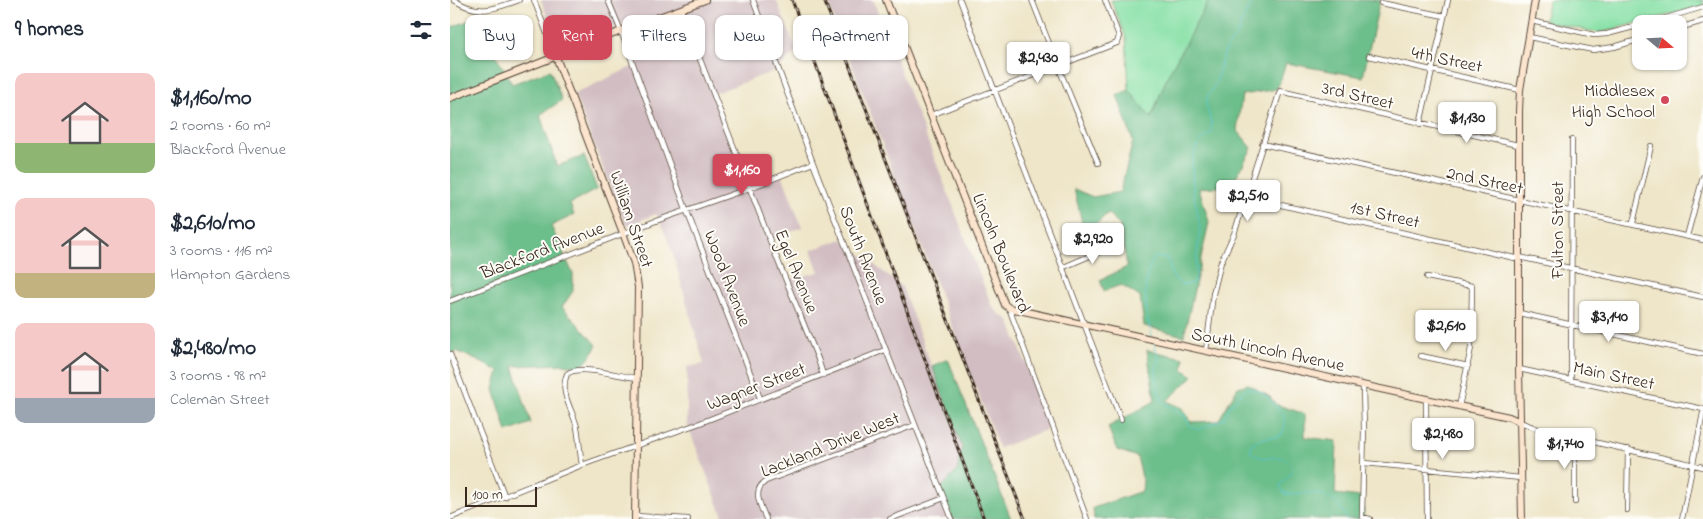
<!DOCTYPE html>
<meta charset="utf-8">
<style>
body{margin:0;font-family:"Indie Flower",sans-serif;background:#f2f2f3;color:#1f2937;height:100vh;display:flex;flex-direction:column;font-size:19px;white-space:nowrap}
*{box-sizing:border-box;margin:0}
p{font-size:16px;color:#747a83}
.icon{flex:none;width:28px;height:28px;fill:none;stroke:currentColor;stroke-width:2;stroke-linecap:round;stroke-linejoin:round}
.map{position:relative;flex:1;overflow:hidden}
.drawer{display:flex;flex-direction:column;background:#fff;width:450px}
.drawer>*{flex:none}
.hud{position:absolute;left:15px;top:15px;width:475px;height:45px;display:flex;gap:10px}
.needle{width:32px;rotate:109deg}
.buttons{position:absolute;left:1182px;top:15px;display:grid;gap:10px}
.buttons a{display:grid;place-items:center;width:55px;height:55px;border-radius:10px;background:#fff;box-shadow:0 1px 4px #0004;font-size:25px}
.scale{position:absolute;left:15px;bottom:12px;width:72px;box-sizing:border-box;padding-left:5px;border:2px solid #3b2a1e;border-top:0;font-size:14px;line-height:18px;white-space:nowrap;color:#3b2a1e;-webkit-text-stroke:4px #fdfcf7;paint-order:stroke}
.price{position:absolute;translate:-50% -42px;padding:0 11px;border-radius:5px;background:#fff;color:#222;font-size:16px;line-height:32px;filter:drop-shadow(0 1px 2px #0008)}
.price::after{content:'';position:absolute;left:50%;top:30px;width:15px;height:11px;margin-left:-8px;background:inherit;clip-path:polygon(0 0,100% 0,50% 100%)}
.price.on{background:#d1495b;color:#fff}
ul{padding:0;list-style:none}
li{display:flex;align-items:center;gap:15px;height:125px;padding:0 15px}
li span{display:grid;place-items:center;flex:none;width:140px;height:100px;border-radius:10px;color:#555}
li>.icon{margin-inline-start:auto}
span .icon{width:60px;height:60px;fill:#fffc;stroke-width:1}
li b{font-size:21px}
h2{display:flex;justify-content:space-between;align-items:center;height:60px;padding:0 15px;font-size:21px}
.pill{padding:0 18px;border-radius:10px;background:#fff;box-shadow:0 1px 4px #0004;font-size:18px;line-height:45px}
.pill.on{background:#d1495b;color:#fff}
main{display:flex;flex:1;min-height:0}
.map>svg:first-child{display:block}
</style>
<main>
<section class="drawer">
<h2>9 homes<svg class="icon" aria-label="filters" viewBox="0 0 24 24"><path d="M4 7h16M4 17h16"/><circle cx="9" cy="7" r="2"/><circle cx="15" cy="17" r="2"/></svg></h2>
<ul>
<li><span style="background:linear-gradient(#f6c9c9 70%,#8fb573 0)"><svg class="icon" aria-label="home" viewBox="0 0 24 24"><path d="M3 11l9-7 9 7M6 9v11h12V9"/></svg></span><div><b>$1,160/mo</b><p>2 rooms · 60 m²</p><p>Blackford Avenue</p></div></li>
<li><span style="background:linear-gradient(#f6c9c9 75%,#c2b280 0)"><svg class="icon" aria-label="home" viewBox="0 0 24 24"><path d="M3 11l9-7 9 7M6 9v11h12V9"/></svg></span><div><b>$2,610/mo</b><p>3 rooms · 116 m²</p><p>Hampton Gardens</p></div></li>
<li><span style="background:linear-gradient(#f6c9c9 75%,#9aa5b1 0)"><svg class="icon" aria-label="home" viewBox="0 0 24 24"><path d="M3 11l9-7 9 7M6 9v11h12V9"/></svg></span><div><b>$2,480/mo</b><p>3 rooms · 98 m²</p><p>Coleman Street</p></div></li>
</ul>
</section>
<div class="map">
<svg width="1253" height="519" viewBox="0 0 1253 519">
<rect width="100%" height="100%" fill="#fdfcf7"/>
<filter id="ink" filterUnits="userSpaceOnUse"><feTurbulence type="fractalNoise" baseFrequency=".02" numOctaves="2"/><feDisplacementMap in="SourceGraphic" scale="10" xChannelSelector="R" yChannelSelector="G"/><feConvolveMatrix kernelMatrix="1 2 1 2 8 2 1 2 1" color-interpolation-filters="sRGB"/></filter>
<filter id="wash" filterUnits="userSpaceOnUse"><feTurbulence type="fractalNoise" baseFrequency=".0096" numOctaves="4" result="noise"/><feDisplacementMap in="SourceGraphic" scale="20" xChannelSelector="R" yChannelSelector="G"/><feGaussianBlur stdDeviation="1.12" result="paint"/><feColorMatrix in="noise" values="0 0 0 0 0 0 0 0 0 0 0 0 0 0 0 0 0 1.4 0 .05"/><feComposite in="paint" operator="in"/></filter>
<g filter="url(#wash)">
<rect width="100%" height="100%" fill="#efe6c9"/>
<path fill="#d2bec2" d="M91 0H326L347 51 327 70 262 94 298 185 331 172 352 227 320 240 336 280 369 272 361 250 392 239 452 287 512 447 507 471 490 489 501 519H274L237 424V367L254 364 222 251 211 224 206 214 176 226 124 94 188 64 174 24 109 49Z
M377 0H423L541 304 549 314 559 320 601 428 549 448Z"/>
<path fill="#85e0a5" stroke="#608562" d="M661 0H759L718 75 701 118 679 90 676 38Z
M1099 0H1253V6L1149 33 1094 21Z"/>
<path fill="#6cbe8a" stroke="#547454" d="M759 0H930L913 77 836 63 827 89 792 95 787 130 802 148 781 186 749 188 759 222 734 336 694 326 690 297 671 285 654 291 650 280 677 267 670 226 658 213 644 226H633L624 189 643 197 670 192 683 141 667 95 679 90 701 118 718 75Z
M25 18 62 84 100 70 112 100 90 115 107 166 134 156 147 189 120 204 124 215 101 226 123 274V291L112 307 147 345C138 360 135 371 115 364L63 366 81 423 57 432 44 389 49 371 7 351 0 357V28Z
M697 350 734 358 733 369 743 376 717 401 733 408 741 422 768 421 788 387 798 384 820 397 825 404 855 414V437L887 441 885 494 910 497 914 512 913 519H644L643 508 692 491 693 481 687 457 667 450 658 427 705 401Z
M498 359 561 519H501L490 489 507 471 512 447 482 366Z"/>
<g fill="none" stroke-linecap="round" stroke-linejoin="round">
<path stroke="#58c5cd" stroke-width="1" d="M702 337C696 314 690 278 705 257L717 258 722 275 730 284 735 285 744 282 746 276V265L750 227 743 190 742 162 746 148 750 141 761 134 762 124 756 104 758 95 766 84 771 63 776 49 787 35 791 23 804 0
M704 343 709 359 706 371 709 395 716 404 735 416 740 426 749 430 774 418 781 404 797 388 810 391 820 399 833 414 835 426 832 434 827 437 813 438 802 443 800 452C805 454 810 458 815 458 829 458 834 454 843 468 840 476 834 479 830 486L835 494C863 493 883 488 897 519"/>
</g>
</g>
<g filter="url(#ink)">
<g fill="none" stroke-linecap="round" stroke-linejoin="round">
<defs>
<path id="street" d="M4 0C28 16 45 9 69 0
M84 0 106 57
M158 0 171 31 236 209 310 398
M303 0 363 163 502 519
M510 0 671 420
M582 0 608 66 648 163
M931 3 994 16
M231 10 322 246 368 359 373 375
M1081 21 1144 35 1157 34 1191 25
M1196 24 1253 7
M1229 28 1253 21
M1079 37 1143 50 1164 47 1191 39
M919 56 1070 90
M481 115 667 43 669 36 655 0
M970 124 998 0
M812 144C959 177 1106 207 1253 240
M796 197 1069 259
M1183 223 1201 146
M1237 236 1253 177
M1069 257 1253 297
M614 267 665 245
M977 277 1022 286 1021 348 1009 407
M0 301 203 222 300 188 363 163
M559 308 637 519
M1069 313 1253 354
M971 316 1022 327
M756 351 763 294 771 262 784 234 830 91 1068 145
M0 354 55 497
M971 356 1018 366
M1069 369 1253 409
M1121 380 1122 140
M913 386 914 430 912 517 920 519
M976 400 977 519
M1070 422 1091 430 1253 467
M914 463 1071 478
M132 465C130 453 129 439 127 427 122 408 109 393 117 374 129 364 170 376 186 378
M1125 502V438
M1177 510 1178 449
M185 516 238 519
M0 518 132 465 250 423 435 350
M316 519C311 506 301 491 316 481L465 425
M440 519 494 498
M1232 519 1253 413"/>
<path id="secondary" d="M436 0 555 305 559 308 1059 417 1070 422
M106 57 173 233 184 263 188 287 185 519
M0 98 171 31 255 0
M1072 519 1069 369V111L1070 90 1085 0"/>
</defs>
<use href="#street" stroke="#564638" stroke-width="6"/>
<use href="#secondary" stroke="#564638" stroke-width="8"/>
<use href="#street" stroke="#fff" stroke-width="4.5"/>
<use href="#secondary" stroke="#fce5cf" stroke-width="6"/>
<defs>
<path id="rail" d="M342 0 534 519
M374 0 575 519"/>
</defs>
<use href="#rail" stroke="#3b2a1e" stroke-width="3"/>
<use href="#rail" stroke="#fdfcf7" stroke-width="1" stroke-dasharray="4" stroke-linecap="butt"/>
</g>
</g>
<circle fill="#d1495b" stroke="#fdfcf7" stroke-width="2" cx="1215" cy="100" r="5"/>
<g text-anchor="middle" stroke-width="4" stroke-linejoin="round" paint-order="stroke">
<g font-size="18" fill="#3b2a1e" stroke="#fdfcf7">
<text transform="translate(997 59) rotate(12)" y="6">4th Street</text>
<text transform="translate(908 95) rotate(13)" y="6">3rd Street</text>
<text transform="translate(1035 180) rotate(12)" y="6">2nd Street</text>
<text transform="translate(935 214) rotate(13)" y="6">1st Street</text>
<text transform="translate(182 219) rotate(71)" y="6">William Street</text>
<text transform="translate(1107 230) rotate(-90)" y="6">Fulton Street</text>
<text transform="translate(92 250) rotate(-21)" y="6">Blackford Avenue</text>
<text transform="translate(552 253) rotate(68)" y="6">Lincoln Boulevard</text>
<text transform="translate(414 255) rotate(69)" y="6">South Avenue</text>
<text transform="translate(347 271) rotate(68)" y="6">Egel Avenue</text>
<text transform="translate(278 278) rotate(69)" y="6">Wood Avenue</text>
<text transform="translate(818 349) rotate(12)" y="6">South Lincoln Avenue</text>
<text transform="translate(1164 375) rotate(12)" y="6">Main Street</text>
<text transform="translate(306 386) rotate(-21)" y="6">Wagner Street</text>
<text transform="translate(380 444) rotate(-22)" y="6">Lackland Drive West</text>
</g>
<g font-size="18" fill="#3b2a1e" stroke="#fdfcf7" text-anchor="end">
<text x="1205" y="96">Middlesex<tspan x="1205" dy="21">High School</tspan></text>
</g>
</g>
</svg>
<div class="buttons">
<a><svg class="needle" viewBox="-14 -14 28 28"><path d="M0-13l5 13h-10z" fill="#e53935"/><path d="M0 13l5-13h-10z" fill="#747a83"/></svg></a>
</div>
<div class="scale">100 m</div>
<b class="price" style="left:588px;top:84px">$2,430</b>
<b class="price" style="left:1017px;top:144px">$1,130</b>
<b class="price on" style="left:292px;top:196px">$1,160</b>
<b class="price" style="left:798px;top:222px">$2,510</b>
<b class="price" style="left:643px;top:265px">$2,920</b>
<b class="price" style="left:1159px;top:343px">$3,140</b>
<b class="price" style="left:996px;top:352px">$2,610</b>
<b class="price" style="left:993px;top:460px">$2,480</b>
<b class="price" style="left:1115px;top:470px">$1,740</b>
<div class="hud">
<a class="pill">Buy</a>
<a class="pill on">Rent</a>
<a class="pill">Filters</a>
<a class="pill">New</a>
<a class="pill">Apartment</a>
</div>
</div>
</main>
